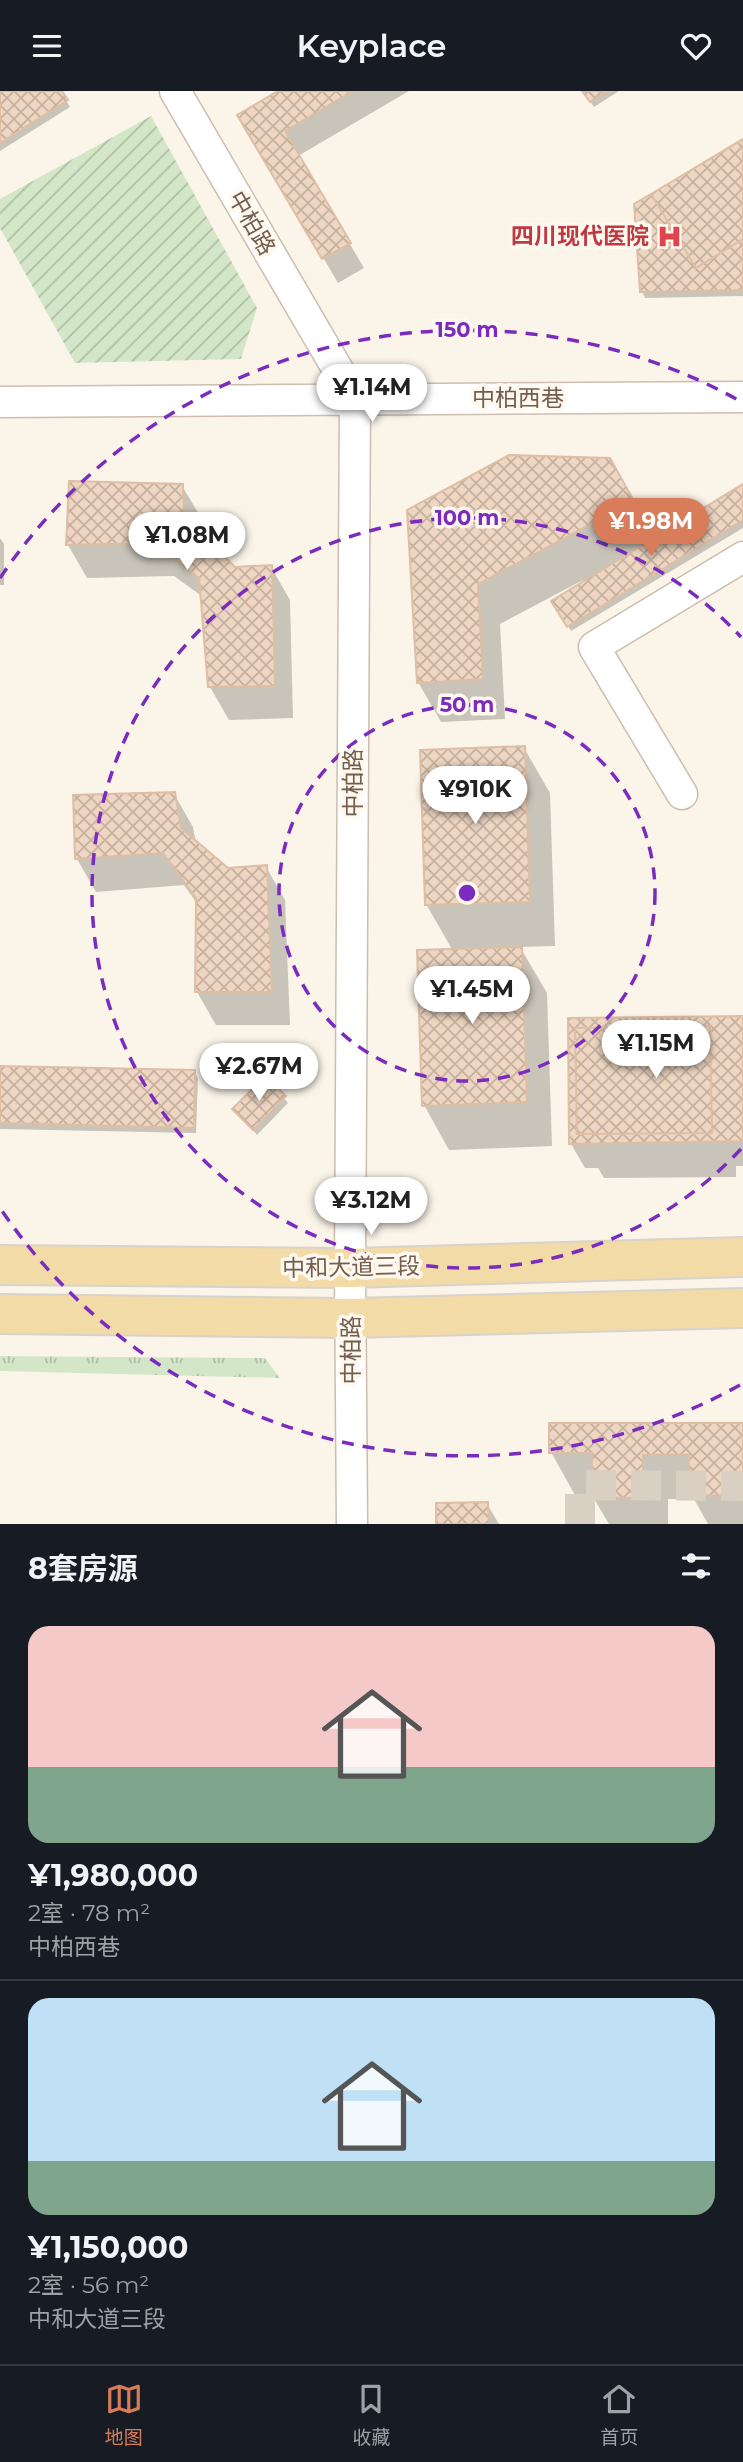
<!DOCTYPE html>
<html lang="zh">
<meta charset="utf-8">
<style>
body{margin:0;font-family:Montserrat,"Noto Sans SC",sans-serif;background:#242831;color:#f1f3f6;height:100vh;display:flex;flex-direction:column;font-size:26px;white-space:nowrap}
*{box-sizing:border-box;margin:0}
p{font-size:23px;color:#9ea1a6}
.icon{flex:none;width:38px;height:38px;fill:none;stroke:currentColor;stroke-width:2;stroke-linecap:round;stroke-linejoin:round}
.map{position:relative;height:1433px;overflow:hidden}
.sheet{display:flex;flex-direction:column;background:#171b24;flex:1}
.sheet>*{flex:none}
.price{position:absolute;translate:-50% -60px;padding:0 16px;border-radius:24px;background:#fff;color:#222;font-size:23px;line-height:46px;filter:drop-shadow(0 2px 4px #0008)}
.price::after{content:'';position:absolute;left:50%;top:42px;width:21px;height:16px;margin-left:-10px;background:inherit;clip-path:polygon(0 0,100% 0,50% 100%)}
.price.selected{background:#d97c59;color:#fff}
ul{padding:0;list-style:none}
li{display:grid;align-content:center;gap:14px;height:371px;padding:0 28px}
li+li{border-top:2px solid #363941}
li span{display:grid;place-items:center;height:217px;border-radius:21px;color:#555}
li>.icon{margin-inline-start:auto}
span .icon{width:126px;height:126px;fill:#fffc;stroke-width:1}
li b{font-size:30px}
h2{display:flex;justify-content:space-between;align-items:center;height:84px;padding:0 28px;font-size:30px}
header{display:flex;justify-content:space-between;align-items:center;height:91px;padding:0 28px;background:#171b24;font-size:32px;font-weight:600}
.menu{display:flex;justify-content:space-around;align-items:center;height:98px;border-top:2px solid #363941;background:#171b24;font-size:19px;color:#9ea1a6}
.menu a{display:grid;justify-items:center;gap:4px}
.menu .selected{color:#d97c59}
.map>svg:first-child{display:block}
</style>
<header><svg class="icon" aria-label="menu" viewBox="0 0 24 24"><path d="M4 6h16M4 12h16M4 18h16"/></svg>Keyplace<svg class="icon" aria-label="heart" viewBox="0 0 24 24"><path d="M12 20l-8-8c-3-5 5-10 8-4 3-6 11-1 8 4z"/></svg></header>
<div class="map">
<svg width="743" height="1433" viewBox="0 0 743 1433">
<defs>
<pattern id="grass-tufts" width="24" height="20" patternUnits="userSpaceOnUse" patternTransform="scale(1.75)"><rect width="24" height="20" fill="#d3e7c8"/><path d="M3 7l-1-3M5 7V3M7 7l1-3M15 17l-1-3M17 17v-4M19 17l1-3" fill="none" stroke="#b0bea5"/></pattern>
<pattern id="garden-furrows" width="10" height="10" patternUnits="userSpaceOnUse" patternTransform="scale(1.75)"><rect width="10" height="10" fill="#d3e7c8"/><path d="M-1 1l2-2M0 10L10 0M9 11l2-2" fill="none" stroke="#b0bea5"/></pattern>
<pattern id="building-cross-hatch" width="8" height="8" patternUnits="userSpaceOnUse" patternTransform="scale(1.75)"><rect width="8" height="8" fill="#eed6c2"/><path d="M0 0l8 8M0 8l8-8" fill="none" stroke="#c5b1a0"/></pattern>
</defs>
<rect width="100%" height="100%" fill="#fbf5e9"/>
<path fill="url(#grass-tufts)" d="M0 1265 265 1267 280 1287 0 1280Z"/>
<path fill="url(#garden-furrows)" d="M151 25 257 217 241 268 75 272 0 137V108Z"/>
<path fill="#0003" d="M0 0H60L70 16 0 60Z
M282 0H409L298 65 364 177 338 192 240 24Z
M583 0H619L594 16Z
M743 50V205L645 207 642 200Z
M182 395 202 428V446L234 478 271 476 290 509 293 627 229 629 210 596 203 506 174 485 87 487 68 454Z
M743 396V437L571 540 553 511 585 491 583 489 500 533 505 628 441 631 418 591 409 420 632 409 654 449Z
M0 447 4 453V494H0Z
M524 657 550 702 555 855 520 856 547 902 552 1055 449 1059 424 1014 453 860 426 813Z
M174 703 193 736 196 752 228 779 266 776 285 809 290 934H216L197 901 198 814 184 794 96 801 77 768 74 706Z
M743 926V1075H736V1086L604 1087 598 1077H585L571 1053Z
M0 976 194 981 198 987 196 1042 0 1038Z
M266 987 288 1012 257 1044 234 1018Z
M743 1334V1433H708L694 1408H668V1433H609L593 1406H576L551 1361Z
M487 1413 499 1433H438Z"/>
<path fill="url(#building-cross-hatch)" stroke="#dfbea4" stroke-width="2" d="M0 0H62L68 9 0 52Z
M278 0H353L285 40 351 152 322 168 237 24Z
M582 0H607L590 11Z
M743 48V148L696 177 651 103Z
M651 103 696 177 743 148V199L640 201 634 113Z
M509 364 610 367 634 410 478 493 483 588 417 592 407 419Z
M69 390 183 393 184 425 235 476 272 474 275 595 208 596 199 487 154 452 66 454Z
M743 393V429L567 536 551 510Z
M525 655 530 811 425 814 420 659Z
M175 701 181 737 228 777 267 774 272 901H195L196 807 163 762 75 768 73 704Z
M522 856 527 1011 422 1015 417 859Z
M743 925V1050L569 1053 568 927Z
M710 935 712 1042 577 1043 575 937Z
M0 975 195 979 194 1037 0 1032Z
M266 985 286 1005 253 1039 232 1018Z
M549 1332H743V1405L689 1404V1364H643V1407L591 1406 592 1362H549Z
M488 1411 489 1433H436V1412Z"/>
<g fill="none" stroke-linecap="round" stroke-linejoin="round">
<path stroke="#d9cfc2" stroke-width="30" stroke-dasharray="30 15" stroke-linecap="butt" d="M580 1433V1394L743 1395"/>
<defs>
<path id="minor" d="M175 0 355 308 350 1177 352 1433
M0 311 743 306
M682 703 594 556 743 466"/>
<path id="major" d="M0 1174 350 1177 743 1166
M0 1223 351 1227 743 1217"/>
</defs>
<use href="#minor" stroke="#ccbdaf" stroke-width="33"/>
<use href="#major" stroke="#d8d2cd" stroke-width="42"/>
<use href="#minor" stroke="#fff" stroke-width="30"/>
<use href="#major" stroke="#f3dba7" stroke-width="38"/>
</g>
<g fill="none" stroke="#7b2cbf" stroke-width="3.5" stroke-dasharray="12 9">
<circle cx="467" cy="802" r="188"/>
<path d="M741 1058A375 375 0 1 1 741 546"/>
<path d="M740 1294A563 563 0 0 1 0 1117M0 487A563 563 0 0 1 740 310"/>
</g>
<defs>
<symbol id="hospital-bare" viewBox="-9 -9 18 18"><path d="M-5-5h3v3.5h4V-5h3V5h-3V1.5h-4V5h-3Z" fill="#e0444e" stroke="#fef8ef" stroke-width="2.5" paint-order="stroke"/></symbol>
</defs>
<g fill-rule="evenodd">
<use href="#hospital-bare" x="652" y="128" width="35" height="35"/>
</g>
<g text-anchor="middle" stroke-width="7" stroke-linejoin="round" paint-order="stroke">
<g font-size="23" fill="#735d4e" stroke="#fef8ef">
<text transform="translate(252 132) rotate(60)" y="8">中柏路</text>
<text x="518" y="315">中柏西巷</text>
<text transform="translate(353 692) rotate(-90)" y="8">中柏路</text>
<text transform="translate(351 1176) rotate(-1)" y="8">中和大道三段</text>
<text transform="translate(351 1259) rotate(-90)" y="8">中柏路</text>
</g>
<g font-size="23" font-weight="bold" fill="#be3a42" stroke="#fef8ef" text-anchor="end">
<text x="649" y="153">四川现代医院</text>
</g>
</g>
<circle cx="467" cy="802" r="10" fill="#7b2cbf" stroke="#fef8ef" stroke-width="3.5"/>
<g font-size="21" text-anchor="middle" font-weight="bold" fill="#7b2cbf" stroke="#fef8ef" stroke-width="7" stroke-linejoin="round" paint-order="stroke">
<text x="467" y="246">150 m</text>
<text x="467" y="434">100 m</text>
<text x="467" y="621">50 m</text>
</g>
</svg>
<b class="price" style="left:372px;top:333px">¥1.14M</b>
<b class="price selected" style="left:651px;top:467px">¥1.98M</b>
<b class="price" style="left:187px;top:481px">¥1.08M</b>
<b class="price" style="left:475px;top:735px">¥910K</b>
<b class="price" style="left:472px;top:935px">¥1.45M</b>
<b class="price" style="left:656px;top:989px">¥1.15M</b>
<b class="price" style="left:259px;top:1012px">¥2.67M</b>
<b class="price" style="left:371px;top:1146px">¥3.12M</b>
</div>
<section class="sheet">
<h2>8套房源<svg class="icon" aria-label="filters" viewBox="0 0 24 24"><path d="M4 7h16M4 17h16"/><circle cx="9" cy="7" r="2"/><circle cx="15" cy="17" r="2"/></svg></h2>
<ul>
<li><span style="background:linear-gradient(#f6c9c9 65%,#7fa58c 0)"><svg class="icon" aria-label="home" viewBox="0 0 24 24"><path d="M3 11l9-7 9 7M6 9v11h12V9"/></svg></span><div><b>¥1,980,000</b><p>2室 · 78 m²</p><p>中柏西巷</p></div></li>
<li><span style="background:linear-gradient(#bfe0f5 75%,#7fa58c 0)"><svg class="icon" aria-label="home" viewBox="0 0 24 24"><path d="M3 11l9-7 9 7M6 9v11h12V9"/></svg></span><div><b>¥1,150,000</b><p>2室 · 56 m²</p><p>中和大道三段</p></div></li>
</ul>
</section>
<nav class="menu">
<a class="selected"><svg class="icon" aria-label="map" viewBox="0 0 24 24"><path d="M3 6l6-2 6 2 6-2v14l-6 2-6-2-6 2zM9 4v14M15 6v14"/></svg>地图</a>
<a><svg class="icon" aria-label="saved" viewBox="0 0 24 24"><path d="M7 4h10v16l-5-4-5 4z"/></svg>收藏</a>
<a><svg class="icon" aria-label="home" viewBox="0 0 24 24"><path d="M3 11l9-7 9 7M6 9v11h12V9"/></svg>首页</a>
</nav>
